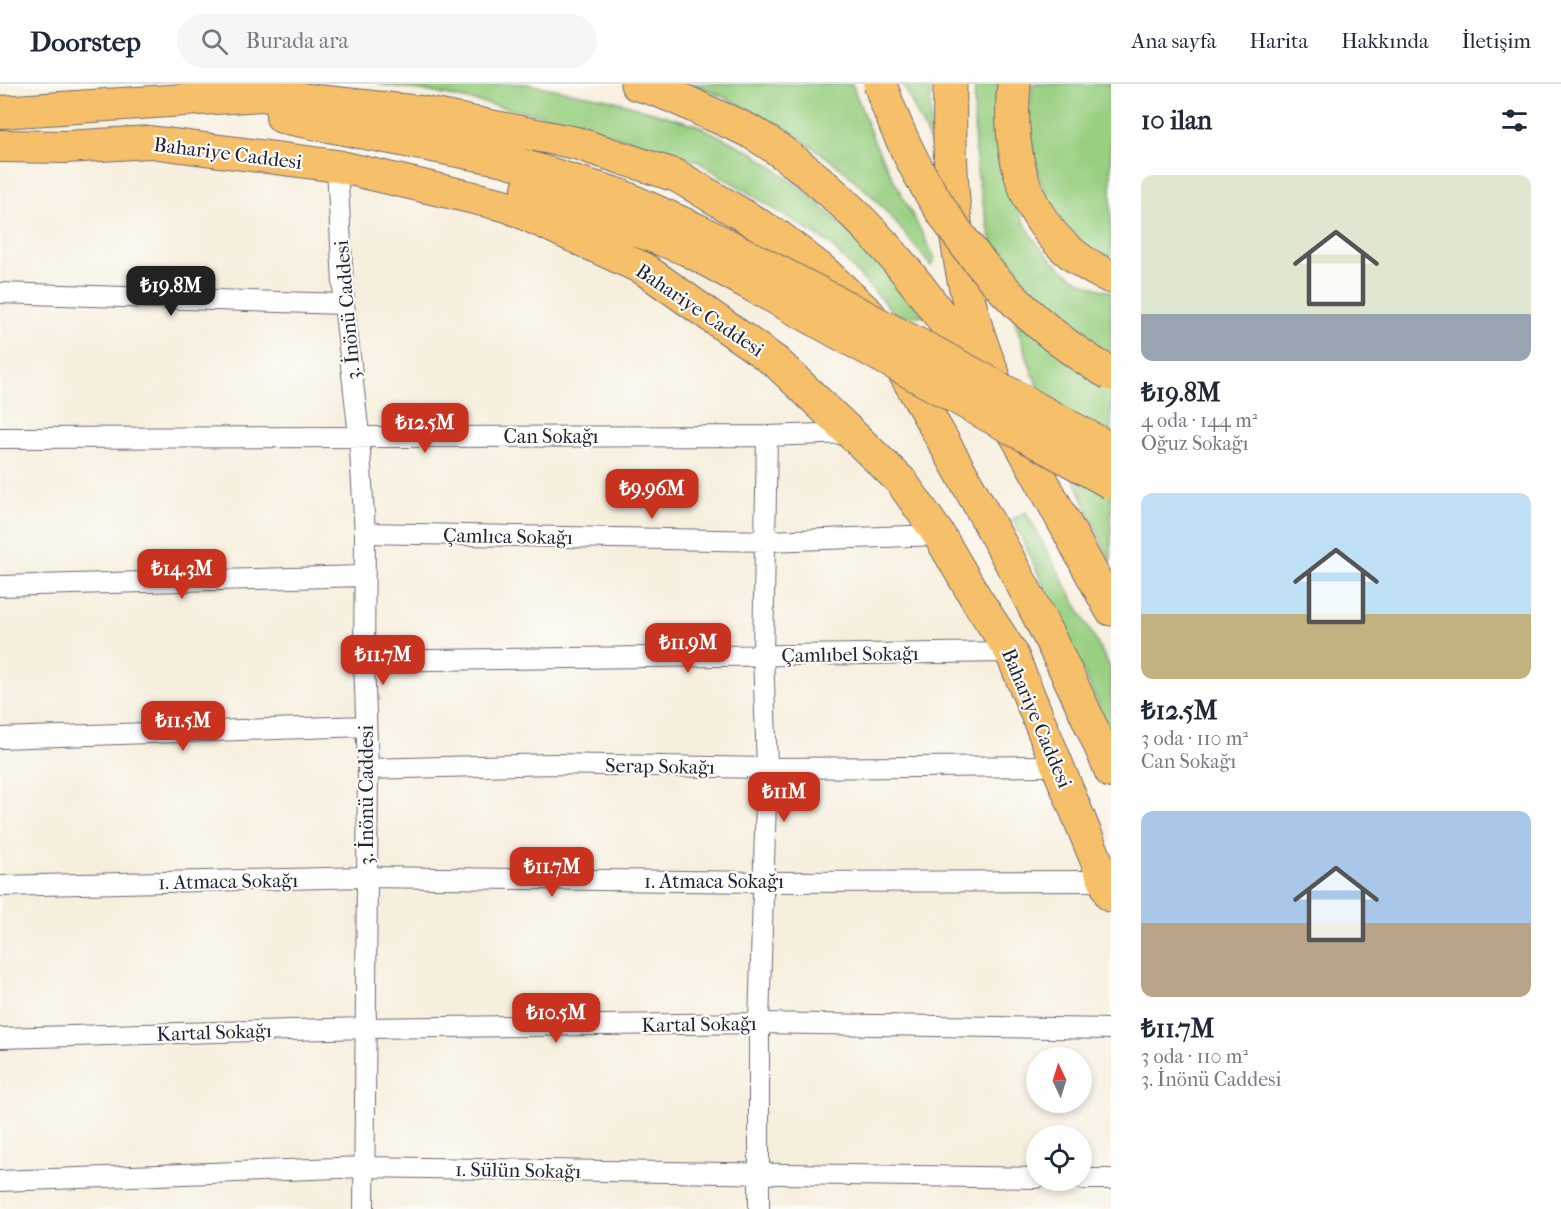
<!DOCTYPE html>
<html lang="tr">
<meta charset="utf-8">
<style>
body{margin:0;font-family:"IM FELL French Canon",serif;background:#f6f6f7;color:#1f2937;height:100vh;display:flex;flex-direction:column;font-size:22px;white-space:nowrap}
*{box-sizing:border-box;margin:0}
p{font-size:20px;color:#747a83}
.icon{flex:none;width:33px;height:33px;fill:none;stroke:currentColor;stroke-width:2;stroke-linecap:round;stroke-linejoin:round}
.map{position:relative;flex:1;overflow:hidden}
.drawer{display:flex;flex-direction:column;background:#fff;width:450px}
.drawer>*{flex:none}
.needle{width:39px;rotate:356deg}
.controls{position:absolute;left:1026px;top:963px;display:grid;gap:12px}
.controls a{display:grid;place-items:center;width:66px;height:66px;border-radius:50%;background:#fff;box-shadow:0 3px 9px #0003;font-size:30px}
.price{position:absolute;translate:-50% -51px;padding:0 14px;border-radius:12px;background:#c8321e;color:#fff;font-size:20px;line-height:39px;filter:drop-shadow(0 2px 3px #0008)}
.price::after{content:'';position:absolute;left:50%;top:36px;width:18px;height:14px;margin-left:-9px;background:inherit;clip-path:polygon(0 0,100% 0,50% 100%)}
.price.on{background:#222;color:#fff}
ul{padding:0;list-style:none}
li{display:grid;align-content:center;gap:12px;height:318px;padding:0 30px}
li span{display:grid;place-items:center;height:186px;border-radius:12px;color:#555}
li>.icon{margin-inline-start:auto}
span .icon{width:108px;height:108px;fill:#fffc;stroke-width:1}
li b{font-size:26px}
h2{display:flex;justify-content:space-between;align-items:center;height:72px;padding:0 30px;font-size:26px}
header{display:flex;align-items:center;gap:36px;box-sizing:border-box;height:84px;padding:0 30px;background:#fff;border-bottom:2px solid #e0e1e3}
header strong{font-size:28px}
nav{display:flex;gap:33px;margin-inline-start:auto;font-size:21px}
.search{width:420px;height:54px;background:#f6f6f7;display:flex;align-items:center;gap:15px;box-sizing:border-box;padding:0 21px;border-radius:33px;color:#747a83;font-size:22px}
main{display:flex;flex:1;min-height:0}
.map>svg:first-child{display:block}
</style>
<header>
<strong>Doorstep</strong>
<div class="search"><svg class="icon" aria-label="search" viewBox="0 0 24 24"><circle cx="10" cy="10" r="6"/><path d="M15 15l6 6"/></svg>Burada ara</div>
<nav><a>Ana sayfa</a><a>Harita</a><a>Hakkında</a><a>İletişim</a></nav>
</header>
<main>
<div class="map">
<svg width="1111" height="1125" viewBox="0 0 1111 1125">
<rect width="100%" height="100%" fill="#fdfcf7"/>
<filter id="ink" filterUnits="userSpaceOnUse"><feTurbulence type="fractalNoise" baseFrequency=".0167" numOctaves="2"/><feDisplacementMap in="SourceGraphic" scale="12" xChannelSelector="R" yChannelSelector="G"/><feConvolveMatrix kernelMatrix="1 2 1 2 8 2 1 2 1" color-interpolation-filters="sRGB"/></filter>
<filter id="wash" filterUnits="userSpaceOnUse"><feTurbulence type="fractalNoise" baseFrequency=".008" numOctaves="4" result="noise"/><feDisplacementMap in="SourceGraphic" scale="24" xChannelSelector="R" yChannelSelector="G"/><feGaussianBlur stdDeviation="1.35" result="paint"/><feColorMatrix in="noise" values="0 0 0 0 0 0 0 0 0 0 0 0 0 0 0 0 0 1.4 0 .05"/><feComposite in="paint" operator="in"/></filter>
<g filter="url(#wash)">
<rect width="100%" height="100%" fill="#f7efde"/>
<path fill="#98cf80" stroke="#5d785e" stroke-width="1.5" d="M378 0H527L608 15 697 41 753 69 804 106 869 166 924 232 896 231 829 159 697 77 560 35 426 7Z
M691 0H852L875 60 935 174 931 182C911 158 891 131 869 109 818 61 756 24 691 0Z
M903 0H930L932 62 904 2Z
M975 0H998C993 81 1020 187 1111 208V479C1057 358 1006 235 980 105 973 71 974 34 975 0Z
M1032 0H1111V174C1103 170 1093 167 1086 162 1037 124 1025 58 1032 0Z
M1026 428 1111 585V649L1013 435Z"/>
</g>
<g filter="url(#ink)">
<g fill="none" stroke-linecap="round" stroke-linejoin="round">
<defs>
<path id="street" d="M337 82 344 220 359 351 365 449 364 577 368 685 364 1125
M0 209 344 220
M0 354 767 352 850 349
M365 449 767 457 939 451
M0 502 363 492
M364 577 1011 568
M0 654 365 642
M368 685 552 680 767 684 1060 682
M0 802 366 793 763 798 1104 797
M0 954 365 944 759 939 1111 945
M1082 1095H1111
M0 1097 364 1083 1036 1094
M759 1125V939L767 684 763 570 767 352"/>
<path id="primary" d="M0 28 261 11 420 28 576 59 677 92 778 152 823 187 870 231
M282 33 505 76 620 111 700 147
M0 62 66 63 150 58 337 82 508 122 644 185 776 278 901 397 939 451 977 516 1011 568 1111 812
M528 104 688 166
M894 271C972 407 1051 543 1111 688"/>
<path id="highway" d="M637 0C662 6 686 18 709 29 725 36 743 43 758 52 928 160 1018 355 1111 525
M950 0C948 97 954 199 993 290
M1014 0C1006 81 1031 159 1111 193"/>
</defs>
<use href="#street" stroke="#6d6a74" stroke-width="22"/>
<use href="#primary" stroke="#6d6a74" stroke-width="34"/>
<use href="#highway" stroke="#6d6a74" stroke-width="35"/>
<use href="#street" stroke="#fff" stroke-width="20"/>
<use href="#primary" stroke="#f6c06b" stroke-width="32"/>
<use href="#highway" stroke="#f6c06b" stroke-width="33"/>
<defs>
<path id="primary-bridge" d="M700 147 937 270 1111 365
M688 166 1111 399"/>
<path id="highway-bridge" d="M880 0C919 116 1003 229 1111 290"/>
</defs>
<use href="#primary-bridge" stroke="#6d6a74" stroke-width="34" stroke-linecap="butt"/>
<use href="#highway-bridge" stroke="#6d6a74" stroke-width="35" stroke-linecap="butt"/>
<use href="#primary-bridge" stroke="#f6c06b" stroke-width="32"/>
<use href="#highway-bridge" stroke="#f6c06b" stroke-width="33"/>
</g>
</g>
<g text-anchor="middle" stroke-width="4.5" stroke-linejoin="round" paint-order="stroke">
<g font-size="20" fill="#22223b" stroke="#fdfcf7">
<text transform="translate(228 69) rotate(7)" y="7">Bahariye Caddesi</text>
<text transform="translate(347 226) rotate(-95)" y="7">3. İnönü Caddesi</text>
<text transform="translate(700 226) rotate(34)" y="7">Bahariye Caddesi</text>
<text x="551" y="359">Can Sokağı</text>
<text transform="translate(508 452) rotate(1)" y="7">Çamlıca Sokağı</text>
<text transform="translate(850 570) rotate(-1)" y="7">Çamlıbel Sokağı</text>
<text transform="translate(1037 634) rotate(67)" y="7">Bahariye Caddesi</text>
<text transform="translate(660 682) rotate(1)" y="7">Serap Sokağı</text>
<text transform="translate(366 711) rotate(-90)" y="7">3. İnönü Caddesi</text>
<text transform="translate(228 797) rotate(-1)" y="7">1. Atmaca Sokağı</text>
<text x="714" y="804">1. Atmaca Sokağı</text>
<text transform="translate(699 940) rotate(-1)" y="7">Kartal Sokağı</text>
<text transform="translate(214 948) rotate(-2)" y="7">Kartal Sokağı</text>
<text transform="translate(518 1086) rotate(1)" y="7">1. Sülün Sokağı</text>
</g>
</g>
</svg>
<div class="controls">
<a><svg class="needle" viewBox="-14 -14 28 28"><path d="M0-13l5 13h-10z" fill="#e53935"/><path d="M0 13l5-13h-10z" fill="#747a83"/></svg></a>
<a><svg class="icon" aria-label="locate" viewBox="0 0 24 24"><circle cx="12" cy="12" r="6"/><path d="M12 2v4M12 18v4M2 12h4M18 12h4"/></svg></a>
</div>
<b class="price on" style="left:171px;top:233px">₺19.8M</b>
<b class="price" style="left:425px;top:370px">₺12.5M</b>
<b class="price" style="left:652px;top:436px">₺9.96M</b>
<b class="price" style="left:182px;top:516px">₺14.3M</b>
<b class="price" style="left:688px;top:590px">₺11.9M</b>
<b class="price" style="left:383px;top:602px">₺11.7M</b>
<b class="price" style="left:183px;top:668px">₺11.5M</b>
<b class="price" style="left:784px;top:739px">₺11M</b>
<b class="price" style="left:552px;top:814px">₺11.7M</b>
<b class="price" style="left:556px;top:960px">₺10.5M</b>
</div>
<section class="drawer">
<h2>10 ilan<svg class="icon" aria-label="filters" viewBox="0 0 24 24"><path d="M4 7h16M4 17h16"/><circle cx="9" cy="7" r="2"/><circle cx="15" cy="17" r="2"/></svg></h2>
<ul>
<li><span style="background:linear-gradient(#dfe7d0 75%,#9aa5b1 0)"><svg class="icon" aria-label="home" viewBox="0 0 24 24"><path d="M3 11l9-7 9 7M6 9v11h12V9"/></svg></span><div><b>₺19.8M</b><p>4 oda · 144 m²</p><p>Oğuz Sokağı</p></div></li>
<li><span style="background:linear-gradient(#bfe0f5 65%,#c2b280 0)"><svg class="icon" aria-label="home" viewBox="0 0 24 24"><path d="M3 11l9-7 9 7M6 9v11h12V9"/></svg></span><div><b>₺12.5M</b><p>3 oda · 110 m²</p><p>Can Sokağı</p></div></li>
<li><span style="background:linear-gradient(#a9c7e8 60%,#b9a48a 0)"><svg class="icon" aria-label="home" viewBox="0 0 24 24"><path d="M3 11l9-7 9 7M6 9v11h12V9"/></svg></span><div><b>₺11.7M</b><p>3 oda · 110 m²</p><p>3. İnönü Caddesi</p></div></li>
</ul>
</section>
</main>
